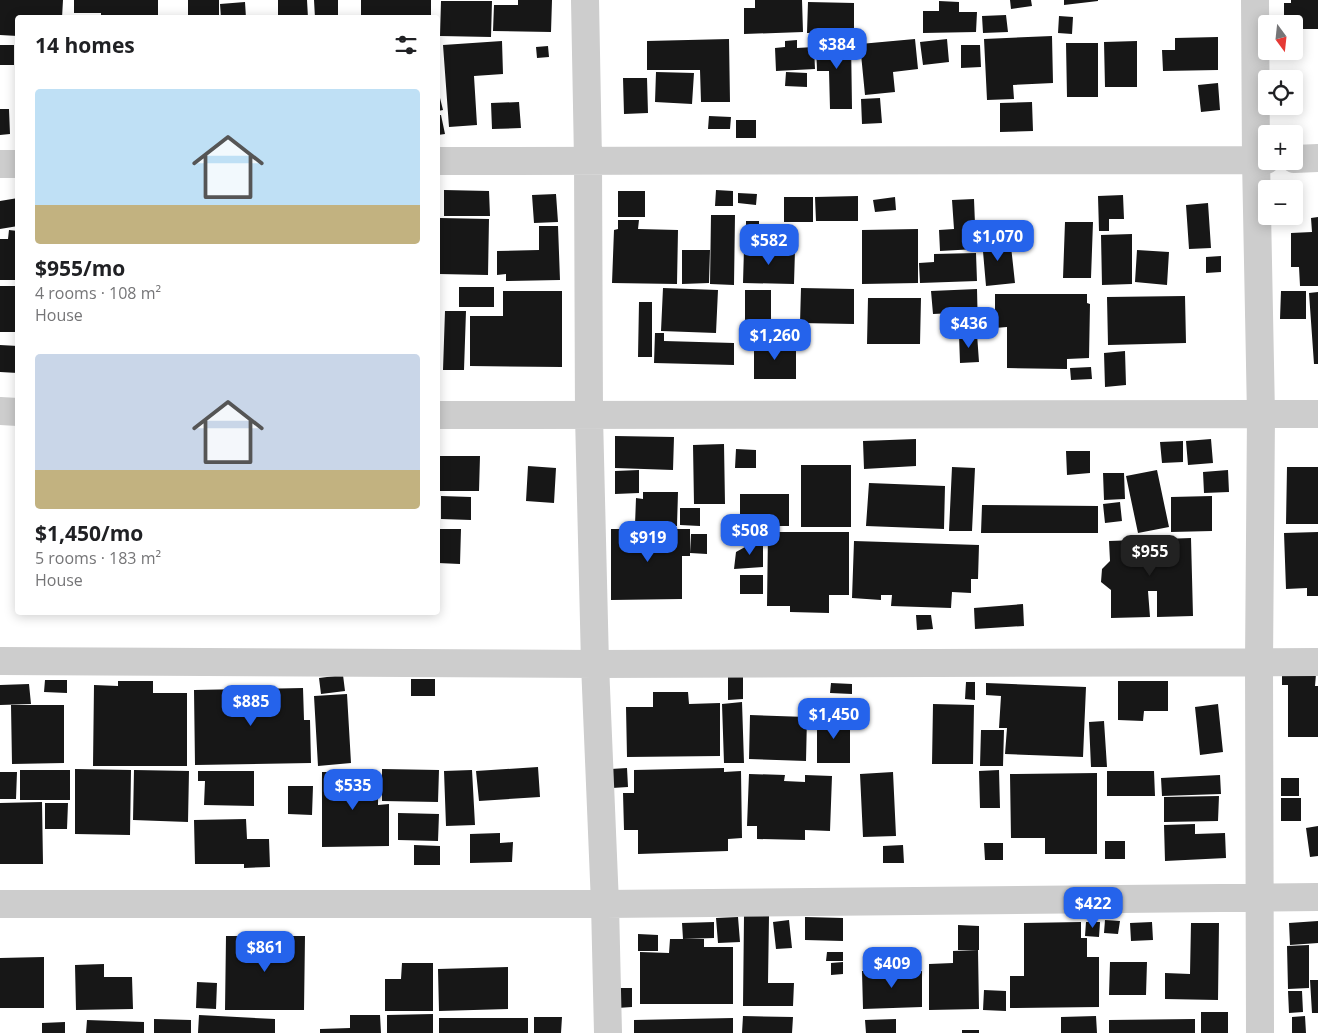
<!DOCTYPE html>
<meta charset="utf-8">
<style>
body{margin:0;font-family:"Open Sans",sans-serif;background:#f6f6f6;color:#202124;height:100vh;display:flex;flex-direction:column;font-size:19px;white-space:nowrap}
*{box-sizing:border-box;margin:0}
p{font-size:16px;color:#757577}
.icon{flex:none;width:28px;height:28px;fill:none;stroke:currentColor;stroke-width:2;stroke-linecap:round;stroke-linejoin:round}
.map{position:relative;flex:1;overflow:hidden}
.drawer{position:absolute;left:15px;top:15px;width:425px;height:600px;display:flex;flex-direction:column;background:#fff;border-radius:5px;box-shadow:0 2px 12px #0003}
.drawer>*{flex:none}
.needle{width:32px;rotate:165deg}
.controls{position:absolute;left:1258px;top:15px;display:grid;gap:10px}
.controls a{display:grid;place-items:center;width:45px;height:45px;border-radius:5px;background:#fff;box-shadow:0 2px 12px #0003;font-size:25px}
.price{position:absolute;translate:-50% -42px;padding:0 11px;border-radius:10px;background:#2563eb;color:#fff;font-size:16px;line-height:32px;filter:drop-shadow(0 1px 2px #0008)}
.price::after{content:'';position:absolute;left:50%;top:30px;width:15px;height:11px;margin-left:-8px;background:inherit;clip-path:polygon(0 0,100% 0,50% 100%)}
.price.on{background:#222;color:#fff}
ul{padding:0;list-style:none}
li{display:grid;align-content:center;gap:10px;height:265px;padding:0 20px}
li span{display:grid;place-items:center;height:155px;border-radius:5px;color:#555}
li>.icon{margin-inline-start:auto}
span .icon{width:90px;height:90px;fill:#fffc;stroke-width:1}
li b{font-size:21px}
h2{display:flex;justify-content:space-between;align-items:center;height:60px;padding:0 20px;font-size:21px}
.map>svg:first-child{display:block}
</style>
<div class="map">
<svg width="1318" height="1033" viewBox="0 0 1318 1033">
<rect width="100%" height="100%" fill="#fff"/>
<path fill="#171717" d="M0 0H63L62 18H18V36L0 35Z
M74 0H158V17L101 18V13H74Z
M188 0H219V18H188Z
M278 0H307L308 18H278Z
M314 0H338V18H315Z
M361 0H431V18H361Z
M518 0H552L551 32 493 31 494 5H518Z
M755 0H802L803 32 744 34V8H755Z
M1010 0H1031L1032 6 1011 9Z
M1064 0H1098V1L1064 5Z
M1291 0H1318V29H1294V24H1284V3H1291Z
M441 1H492L491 37 440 36Z
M939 1 959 2V12H977L976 32 923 33V11H939Z
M245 2 246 18H221L220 4Z
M808 2 854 3V33H807Z
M1006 15 1008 32 983 33 982 16Z
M1059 16 1073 17 1072 34 1058 33Z
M1052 36 1053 83 1013 85 1014 99 987 100 984 39Z
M1218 37V70L1163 71 1162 50H1175V38Z
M729 39 730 102H701L700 70H647V41Z
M851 39 852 109H830L829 71H817L816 40Z
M915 39 918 69 893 72 895 92 865 95 860 44Z
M947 39 949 62 923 65 920 42Z
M797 40V48L814 47 815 69 776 71 775 48 785 47V41Z
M502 41 503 74 474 76 477 125 449 127 443 45Z
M1137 41V87H1105L1104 42Z
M1296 41 1297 52 1288 53V51H1294V42Z
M1066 43H1098V97H1067Z
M0 45H14V65H0Z
M961 45H980L981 67 961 68Z
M548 46 549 57 537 58 536 47Z
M656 72 694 73 692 104 655 102Z
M786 72 807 73V87L785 86Z
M623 78H647L648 113 624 114Z
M1218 83 1220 110 1201 112 1198 85Z
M438 90 443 110 438 111Z
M880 98 882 123 862 124 861 99Z
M519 102 521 128 492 129 491 103Z
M1032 102 1033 131 1000 132V103Z
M0 109H9L10 134 0 135Z
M438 115H441L445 134 438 135Z
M709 116 731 117 730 129H708Z
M736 120H756V138H736Z
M444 190 489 191 490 216H444Z
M716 190 733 191V206H715Z
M618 191H645V217H618Z
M738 193 757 194 756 205 738 203Z
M556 194 558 222 534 223 532 195Z
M1123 195 1124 219H1109V231H1099L1098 196Z
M858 196V221H816L815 197Z
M784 197H813V222H784Z
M895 197 896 210 875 212 873 200Z
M18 198V226L0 229V201Z
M974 199 976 249 940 251 939 230 954 229 952 200Z
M1208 203 1211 248 1189 249 1186 205Z
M711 215H735L734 285 710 284Z
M1318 217V286H1300L1299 267H1291V233L1312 232 1311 218Z
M440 218 489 219 488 275 439 274Z
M618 220H639L638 229 678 230 677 284 612 283 614 230 618 229Z
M746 221H759V247H746Z
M1065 222H1093L1091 278H1063Z
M539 226H558L560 280 506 281V274L497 275V251L539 250Z
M918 229V283L862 284V230Z
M9 230 18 231V280H0V239H8Z
M1132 234V284L1102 285 1101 235Z
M1010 237 1015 283 986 286 982 240Z
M744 248 795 250 794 284 743 283Z
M682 250H710L709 283 682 284Z
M1137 250 1169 252 1167 285 1135 282Z
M976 253 977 281 920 283 919 263 934 262V254Z
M1221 256V272L1206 273V257Z
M0 286H18V332H0Z
M459 287H494V307H459Z
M663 288 718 290 716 333 661 331Z
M801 288 854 289V324L800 323Z
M977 289 978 332 955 333 954 313 933 314 931 291Z
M745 290H771V329H745Z
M503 291H562V367L470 366V316H503Z
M1281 291H1306V319H1280Z
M1318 292V364H1314L1309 293Z
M995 294H1087V303L1090 304 1089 358 1067 359V369L1007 368V327L995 328Z
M1185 296 1186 343 1108 345 1107 297Z
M868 298H921L920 344H867Z
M639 302H652V357H638Z
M445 311H466L464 370H443Z
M655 333H664V341L734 343V365L654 363Z
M977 334 979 362 960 363 959 335Z
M754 343 796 344V379H754Z
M0 345 18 346V373L0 372Z
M1125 351 1126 385 1105 387 1104 353Z
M1091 367 1092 379 1071 380 1070 368Z
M615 436 674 437 673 470 615 468Z
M916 439V466L864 469 863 441Z
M1211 439 1213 463 1188 465 1186 441Z
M1183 441V462L1162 463 1160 442Z
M724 444 725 504H694L693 445Z
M736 449 756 450V468H735Z
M1066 451H1090V473L1067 475Z
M440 456H480L479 491H439Z
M801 465H851V527H801Z
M528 466 556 468 554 503 526 501Z
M952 467 975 468 972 531H949Z
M1287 467H1318V524H1286Z
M639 470V493L615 494V471Z
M1157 470 1169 527 1138 533 1126 476Z
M1228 470 1229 492 1204 493 1203 472Z
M1103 473H1124L1125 499 1104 500Z
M869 483 945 486 944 529 866 526Z
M643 492H678L677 526 635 525 636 498 643 499Z
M740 494H789V526H740Z
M441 496 471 497V520L441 519Z
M1212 496V531L1171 532V497Z
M1120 502 1122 521 1105 523 1103 504Z
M982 505 1098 506V533H981Z
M680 508H700V526L680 525Z
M438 529H461L460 564 438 563Z
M611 529H690V556H682V599L611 600Z
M768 532H849V595H829V613L790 612V606H767Z
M1318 532V596H1307V588L1286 589 1284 533Z
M691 534H707V554L690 553Z
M763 537V567L734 569 736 552Z
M1191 538 1193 616 1157 617V591H1148L1150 617 1111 618V590L1101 582 1102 569 1110 561 1109 541Z
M854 541 979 545 978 579H971V593L952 592 951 608 891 606 892 595H881V600L852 598Z
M740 575H763V594H740Z
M1023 604 1024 626 975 629 974 608Z
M916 615H931L933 629 917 630Z
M743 673V699L728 700V674Z
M1282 674H1316L1315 686H1318V737H1288V685H1282Z
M343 675 345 691 321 694 319 678Z
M411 679H435V696H411Z
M45 680H67V693L44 692Z
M118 681H153V693H187V766H93L94 685 118 686Z
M1118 681H1168V711H1144L1143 721 1118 720Z
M966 682H975V700L965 699Z
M831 683 852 684V694L830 693Z
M986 683 1086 687 1083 757 1005 754 1007 728H999L1001 696 986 695Z
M29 684 31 704 0 705V685Z
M303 688 304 720H310L311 763 195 765 194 690Z
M653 692H688L689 704 720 703V756L627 757 626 707H653Z
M347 694 351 763 318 766 314 696Z
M742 702 744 763H724L722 704Z
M933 704 974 705 973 764H932Z
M1218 704 1223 752 1200 755 1195 707Z
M11 705H64V763L12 764Z
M750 715 807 717 806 761 749 759Z
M817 717H850V763H817Z
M1104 721 1107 767H1091L1089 722Z
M981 730H1004L1003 766H980Z
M538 767 540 797 479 801 476 771Z
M627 768 628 787 612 788 611 769Z
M724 768V772L741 771 742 838 728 839V851L638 854V830H624L623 793H634V770Z
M75 769 131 770 130 835 75 834Z
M382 769 439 770 438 802 382 801Z
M20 770H70V800H20Z
M134 770 189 771 188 822 133 820Z
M472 770 475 825 446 826 444 771Z
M999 770 1000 808H980L979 771Z
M198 771H254V806L204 805 205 781H198Z
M1107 771H1154L1155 796H1107Z
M0 772H17L16 799H0Z
M322 772H378V805L389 804V846L322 847Z
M893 772 896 836 863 837 860 774Z
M1097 773V854H1045V838H1011L1010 774Z
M749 774 785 775 784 781 805 782V775L832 776 830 831 805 830V840L757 839V826H747Z
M1220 775 1221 794 1162 796 1161 778Z
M1281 778H1299V796H1281Z
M288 786H313L312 815 288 814Z
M1219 796 1218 821 1164 822V797Z
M1281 798H1301V821H1281Z
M42 802 43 864H0V803Z
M45 803H68L67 829H45Z
M398 813 439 814 438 841 398 840Z
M246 819 247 839H269L270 867 244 868V864H195L194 820Z
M1195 824V834L1225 833 1226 858 1165 861 1164 825Z
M1318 826V856L1310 857 1306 828Z
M500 833V843L513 842 512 862 470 863V834Z
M1105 841H1125V859H1105Z
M984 843H1003V860H985Z
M414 845 440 846V865H414Z
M903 845 904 863H883V846Z
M744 916H769L768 983H794L793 1006H743Z
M738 917 740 942 718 943 716 918Z
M805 917 843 918V941L805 940Z
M789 920 792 948 776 949 773 922Z
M1105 920 1120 921 1118 934 1104 933Z
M1318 921V943L1290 945 1289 923Z
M714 922V938L683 939 682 923Z
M1081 922V938H1087V957H1099V1007L1010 1008V976H1024V923Z
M1086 922H1100L1099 937 1085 936Z
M1152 922 1153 940 1131 941 1130 923Z
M1191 923H1219L1218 1000 1165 999V973L1190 974Z
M958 925 979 926V950H958Z
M638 934 658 935V951H638Z
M226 936H305L304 1010H225Z
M670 939H704V947H733V1004H640V952L669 953Z
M1309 945V988L1288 989 1287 946Z
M978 950 979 1009 929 1010V964L953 963V951Z
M827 952H843V961H826Z
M44 957V1008H0V958Z
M843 962V974L831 975V963Z
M1110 962H1147L1146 995H1109Z
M402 963H433V1011H385V979H401Z
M104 964V977H132L133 1009 76 1010 75 965Z
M508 967V1009L439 1011 438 969Z
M862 971H922V1007L863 1009Z
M1310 980H1318V1013H1312Z
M197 982 217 983 216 1009 196 1008Z
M617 988H632V1007L617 1008Z
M984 990 1006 991V1011L983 1010Z
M1288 991H1302L1303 1012 1289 1013Z
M1201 1012H1228V1033H1201Z
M433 1014V1033H387V1015Z
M199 1015 275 1019V1033H198Z
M350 1015H380L381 1033H320V1029L350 1028Z
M743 1016 793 1017 792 1033H742Z
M1096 1016 1097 1033H1061V1017Z
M1305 1016 1306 1033H1292V1017Z
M534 1017H562L561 1033H534Z
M439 1018H528V1033H439Z
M733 1018V1033H634V1020Z
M154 1019 191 1020V1033H154Z
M896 1019V1033H866L865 1020Z
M1195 1019V1033H1109V1020Z
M87 1020 144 1022V1033H86Z
M65 1022V1033H42V1023Z
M962 1030H979V1033H962Z"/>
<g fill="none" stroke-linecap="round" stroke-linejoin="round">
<path stroke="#cdcdcd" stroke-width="28" d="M585 0 588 159 589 416 595 664 605 904 608 1033
M1255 0 1256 160 1261 415 1259 662 1260 1033
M1294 159 1318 158
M438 161 1266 160
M0 164H18
M0 411 18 412
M438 415 1318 414
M0 661 595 664 1318 662
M0 904H605L1318 897"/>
</g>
</svg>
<div class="controls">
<a><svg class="needle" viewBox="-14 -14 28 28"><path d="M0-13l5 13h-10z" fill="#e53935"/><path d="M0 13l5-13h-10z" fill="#757577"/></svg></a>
<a><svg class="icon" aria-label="locate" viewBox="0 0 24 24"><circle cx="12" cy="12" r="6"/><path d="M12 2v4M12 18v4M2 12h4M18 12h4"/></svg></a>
<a>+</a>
<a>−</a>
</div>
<b class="price" style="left:837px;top:70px">$384</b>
<b class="price" style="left:998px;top:262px">$1,070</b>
<b class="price" style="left:769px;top:266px">$582</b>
<b class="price" style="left:969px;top:349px">$436</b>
<b class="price" style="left:775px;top:361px">$1,260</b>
<b class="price" style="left:750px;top:556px">$508</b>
<b class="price" style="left:648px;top:563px">$919</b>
<b class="price on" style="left:1150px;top:577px">$955</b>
<b class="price" style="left:251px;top:727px">$885</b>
<b class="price" style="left:834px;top:740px">$1,450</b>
<b class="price" style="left:353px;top:811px">$535</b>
<b class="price" style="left:1093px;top:929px">$422</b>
<b class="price" style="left:265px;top:973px">$861</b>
<b class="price" style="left:892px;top:989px">$409</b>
<section class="drawer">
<h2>14 homes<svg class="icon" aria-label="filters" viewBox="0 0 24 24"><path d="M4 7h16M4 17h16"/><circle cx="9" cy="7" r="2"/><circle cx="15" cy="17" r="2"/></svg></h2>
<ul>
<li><span style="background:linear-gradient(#bfe0f5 75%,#c2b280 0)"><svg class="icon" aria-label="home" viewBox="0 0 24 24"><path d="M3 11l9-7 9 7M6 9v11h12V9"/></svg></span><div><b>$955/mo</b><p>4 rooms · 108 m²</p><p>House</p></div></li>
<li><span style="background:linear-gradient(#c9d6e8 75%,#c2b280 0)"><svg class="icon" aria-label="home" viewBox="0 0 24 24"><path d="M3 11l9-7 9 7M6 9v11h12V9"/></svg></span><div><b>$1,450/mo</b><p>5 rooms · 183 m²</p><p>House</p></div></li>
</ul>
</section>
</div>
